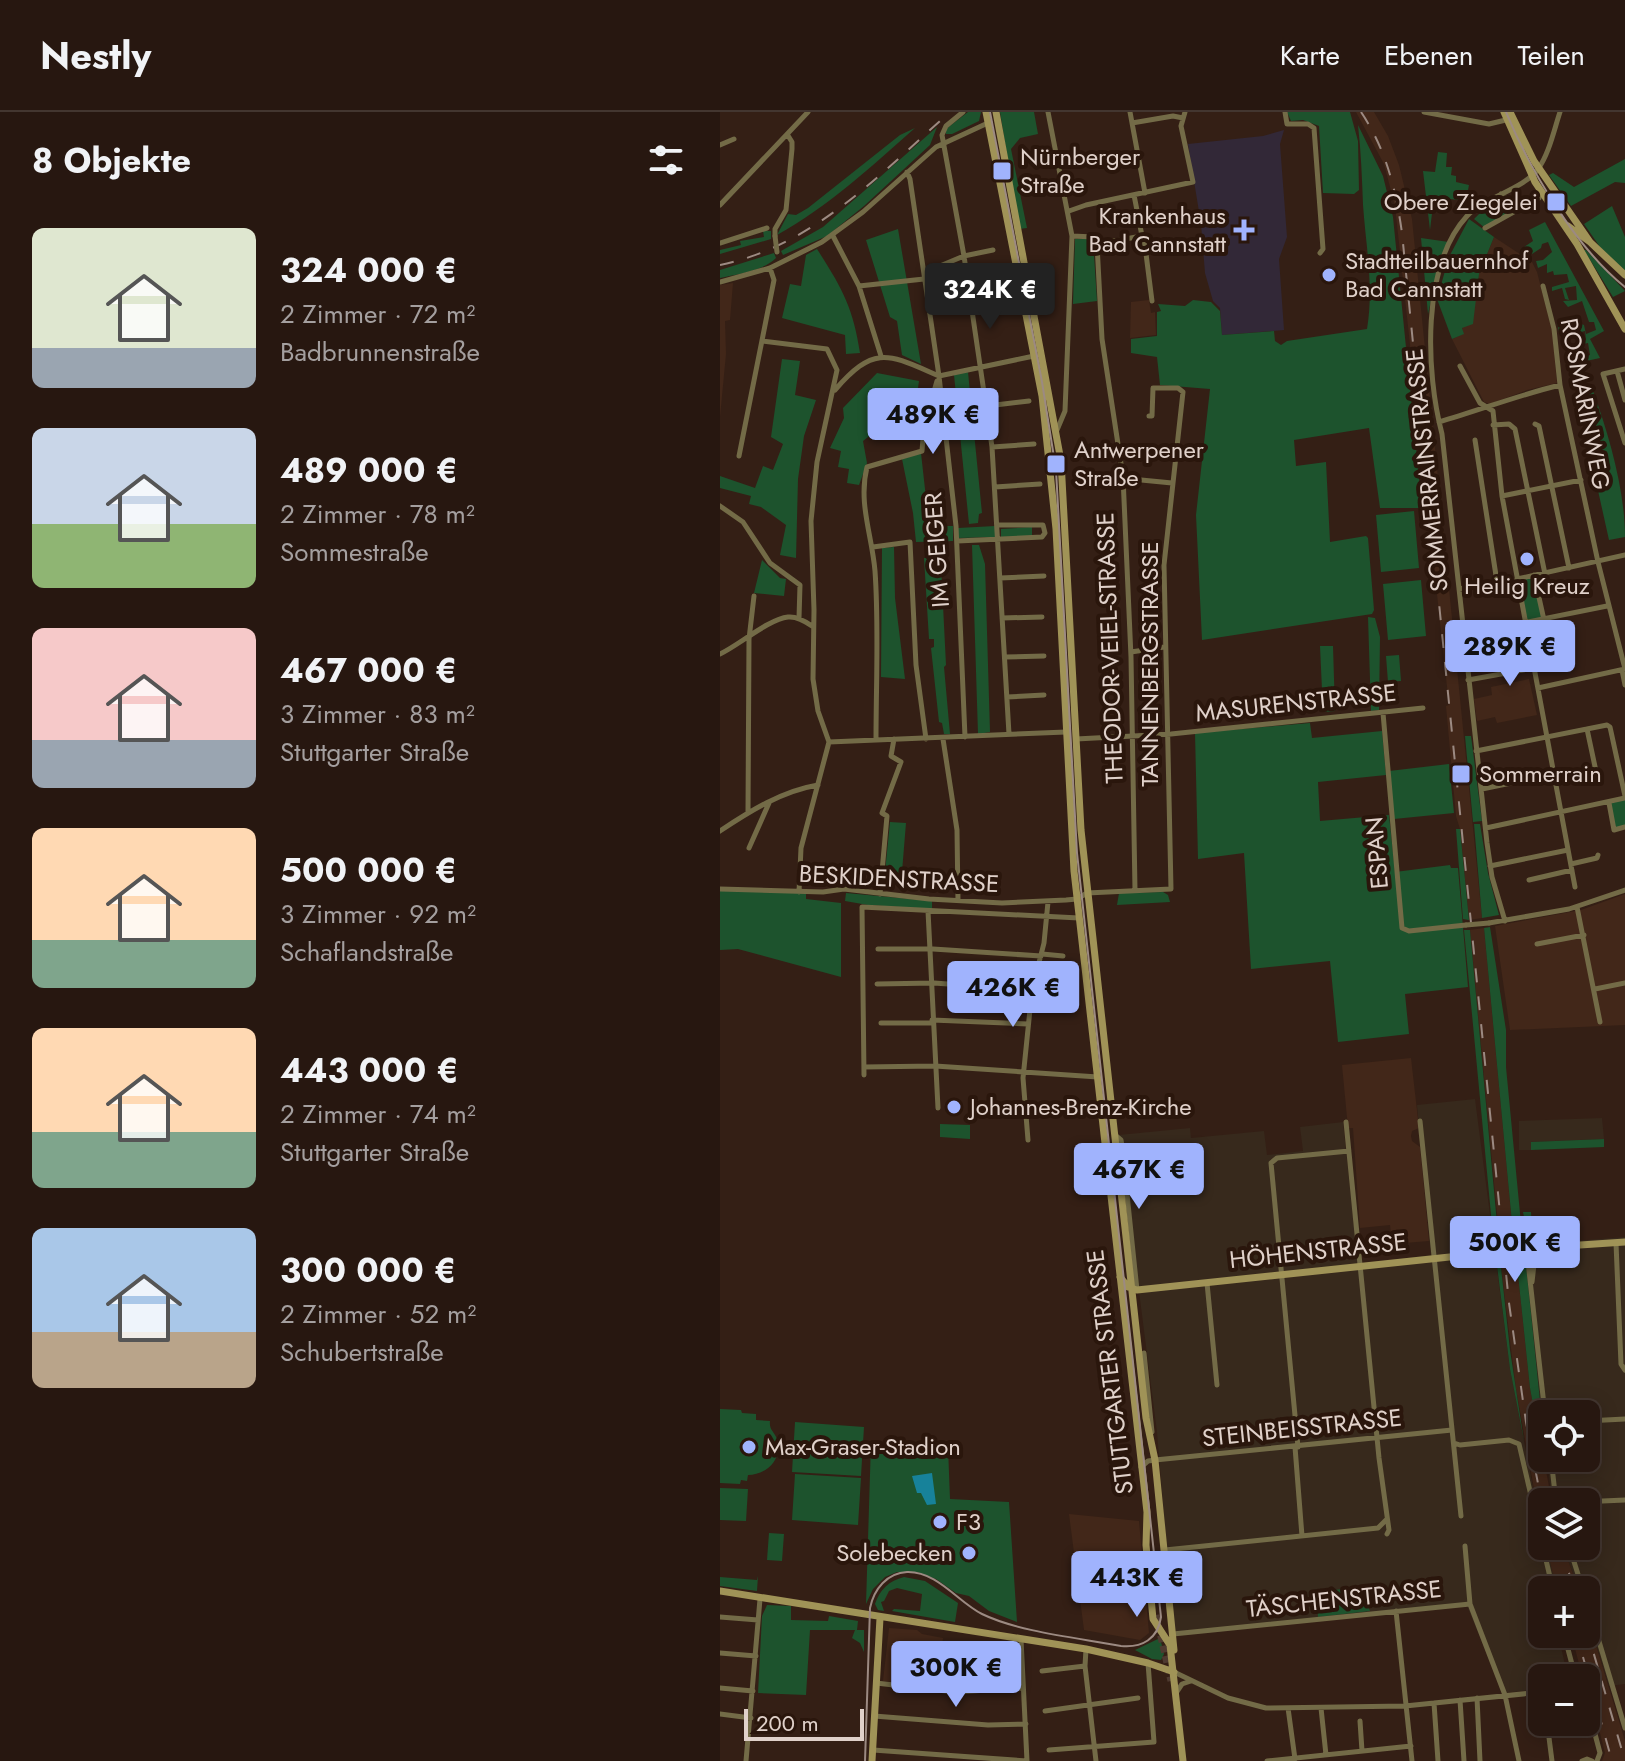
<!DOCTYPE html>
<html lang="de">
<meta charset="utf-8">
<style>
body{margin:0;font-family:Jost,sans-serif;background:#33241e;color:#f1f3f6;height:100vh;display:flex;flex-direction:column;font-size:30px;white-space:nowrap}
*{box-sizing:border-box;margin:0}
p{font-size:26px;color:#a49f9f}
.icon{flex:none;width:44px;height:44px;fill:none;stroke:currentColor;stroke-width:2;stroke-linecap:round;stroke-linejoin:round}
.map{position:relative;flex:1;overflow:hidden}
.drawer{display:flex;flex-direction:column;background:#271710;width:720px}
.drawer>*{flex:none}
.fabs{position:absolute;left:808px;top:1288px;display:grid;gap:16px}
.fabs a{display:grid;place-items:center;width:72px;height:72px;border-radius:12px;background:#271710;box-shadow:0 4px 20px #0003,0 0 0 2px #433630;font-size:40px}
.scale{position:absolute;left:24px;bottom:20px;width:120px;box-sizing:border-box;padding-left:8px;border:4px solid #e0d1ca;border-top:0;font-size:22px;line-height:28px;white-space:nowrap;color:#e0d1ca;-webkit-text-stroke:6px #2a160c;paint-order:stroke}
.price{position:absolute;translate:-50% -68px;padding:0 18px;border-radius:8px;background:#a0b3fd;color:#111;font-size:26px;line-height:52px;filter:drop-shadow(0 2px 4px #0008)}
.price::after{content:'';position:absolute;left:50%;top:48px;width:24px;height:18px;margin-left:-12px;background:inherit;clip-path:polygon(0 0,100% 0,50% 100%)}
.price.active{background:#222;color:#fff}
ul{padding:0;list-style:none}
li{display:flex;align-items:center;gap:24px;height:200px;padding:0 32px}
li span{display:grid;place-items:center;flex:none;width:224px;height:160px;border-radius:12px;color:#555}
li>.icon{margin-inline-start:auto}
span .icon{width:96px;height:96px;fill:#fffc;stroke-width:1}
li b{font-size:34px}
h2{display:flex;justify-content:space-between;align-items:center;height:96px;padding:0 32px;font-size:34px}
header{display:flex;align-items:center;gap:48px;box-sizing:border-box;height:112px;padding:0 40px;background:#271710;border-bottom:2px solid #433630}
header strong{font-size:38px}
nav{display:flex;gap:44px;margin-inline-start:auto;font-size:28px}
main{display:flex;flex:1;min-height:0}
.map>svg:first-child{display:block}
</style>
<header>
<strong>Nestly</strong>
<nav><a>Karte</a><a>Ebenen</a><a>Teilen</a></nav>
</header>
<main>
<section class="drawer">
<h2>8 Objekte<svg class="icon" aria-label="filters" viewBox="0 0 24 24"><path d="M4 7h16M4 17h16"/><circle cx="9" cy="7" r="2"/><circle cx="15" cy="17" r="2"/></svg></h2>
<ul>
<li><span style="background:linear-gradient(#dfe7d0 75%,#9aa5b1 0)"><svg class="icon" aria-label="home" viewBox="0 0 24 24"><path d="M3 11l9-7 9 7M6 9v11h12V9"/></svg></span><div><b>324 000 €</b><p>2 Zimmer · 72 m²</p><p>Badbrunnenstraße</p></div></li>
<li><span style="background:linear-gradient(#c9d6e8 60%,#8fb573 0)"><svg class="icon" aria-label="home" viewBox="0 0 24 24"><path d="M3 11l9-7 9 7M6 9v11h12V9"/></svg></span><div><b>489 000 €</b><p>2 Zimmer · 78 m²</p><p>Sommestraße</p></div></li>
<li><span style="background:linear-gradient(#f6c9c9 70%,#9aa5b1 0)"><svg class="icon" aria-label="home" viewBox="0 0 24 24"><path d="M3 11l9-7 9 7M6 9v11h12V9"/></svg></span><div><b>467 000 €</b><p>3 Zimmer · 83 m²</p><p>Stuttgarter Straße</p></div></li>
<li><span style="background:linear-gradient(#ffd9b3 70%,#7fa58c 0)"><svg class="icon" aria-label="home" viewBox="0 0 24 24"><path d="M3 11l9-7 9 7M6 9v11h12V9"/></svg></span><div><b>500 000 €</b><p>3 Zimmer · 92 m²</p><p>Schaflandstraße</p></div></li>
<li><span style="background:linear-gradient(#ffd9b3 65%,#7fa58c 0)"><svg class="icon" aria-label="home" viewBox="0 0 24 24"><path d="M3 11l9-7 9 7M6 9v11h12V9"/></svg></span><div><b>443 000 €</b><p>2 Zimmer · 74 m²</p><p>Stuttgarter Straße</p></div></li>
<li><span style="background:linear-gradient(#a9c7e8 65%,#b9a48a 0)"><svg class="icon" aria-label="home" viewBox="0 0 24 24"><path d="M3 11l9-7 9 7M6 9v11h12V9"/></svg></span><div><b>300 000 €</b><p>2 Zimmer · 52 m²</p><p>Schubertstraße</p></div></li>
</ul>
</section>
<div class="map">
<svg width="905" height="1649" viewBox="0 0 905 1649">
<rect width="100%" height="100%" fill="#341f15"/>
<path fill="#422719" d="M636 0H654L668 24 679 53 692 107 762 806 749 808 740 717 736 704 726 594 729 593 675 94 664 52Z
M774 125 812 150 817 160 832 218 837 271 807 278 770 292 764 290 732 227 743 222 742 216 753 191 759 162Z
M13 171 10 208 5 209 6 242 0 305V173Z
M429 188 431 201 435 200 436 223 410 226 411 190Z
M809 567 817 603 777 611 775 605 757 609 754 587 772 583 771 575Z
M905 782V913L790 918 775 814 861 798Z
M764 816 794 1132 780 1133 750 818Z
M691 946 699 1016 692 1019 691 1024 692 1029 700 1035 709 1129 672 1132 670 1113 640 1116 633 1016H628L622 953Z
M796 1144 810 1276 832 1390H822V1421L796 1277 780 1146Z
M349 1402 419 1409 429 1521 420 1528 364 1518Z
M825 1434H843L859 1478H837Z
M866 1500 905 1629V1649H882L885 1641 866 1566 861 1559 851 1522H866Z
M169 1516 197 1518 202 1522 223 1526 221 1541H215L212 1575 163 1569Z"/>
<path fill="#37291c" d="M755 987 790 1257 817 1396 837 1478H822V1522H838L848 1566H822V1577L783 1581 747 1494 454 1524 437 1320 399 1023 470 1016 471 1026 544 1019 547 1043 583 1039 580 1015 623 1010 638 1152 711 1143 697 993Z
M882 1006 884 1027 811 1030V1038H799V1009Z
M905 1125V1572L889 1574 866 1500V1478H859L843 1434H866V1390H832L827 1346H866V1302H822V1308L804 1133Z"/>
<path fill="#322837" d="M564 18 560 32 567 125 559 147 564 218 502 223 500 196 493 189 485 161 481 112 468 32 543 24Z"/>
<path fill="#1d532d" d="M248 0H261L259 9 232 22H226V17Z
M280 0H314L318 22 300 26 291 37 307 116 299 117Z
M567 0H630L638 29 639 78 634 82 603 81 599 14 583 8 571 9Z
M638 13 663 64 673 105 702 396H660L649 316 574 328 576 354 606 350 610 430 646 424 648 426 654 498 652 502 482 528 476 403 490 277 440 273 437 245 411 241V227L437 224V200L441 199 438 192 465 194 473 188 491 190 500 199 502 223 554 219 555 229 561 233 567 229 647 217C654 175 646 135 643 93 642 66 641 40 638 13Z
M217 15 210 33 144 94 107 124 63 143 61 139 103 115Z
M195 16C151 55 109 94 57 123L68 102 76 103 88 96 180 23Z
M718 40 727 41 726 55H732L731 63 736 64V70L749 73 746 89 714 85 710 118 703 59 715 60Z
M905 47V71L895 70 851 94 829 63 833 61 854 75Z
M779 88 789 90 796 96 765 116 754 107 765 96Z
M892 94 905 125V159L880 135 864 112Z
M749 107 774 125 759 162 753 212 742 216 744 222 732 227 717 187 729 145Z
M825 110 884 219 870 227 880 246 857 251 855 249 870 243 868 231 859 233V236L846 237 856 235V231L866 228 865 219 849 223 847 217 855 215 853 209 842 213 843 218 839 220 837 209 858 204 859 211 864 213 866 222 876 218 874 210H869L862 189 848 195 843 189 857 188 856 174 845 176 849 188 845 187 842 176 832 179V175L849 170 847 162 834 163 833 159 827 161V152L818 156 816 149 823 148 832 140 828 130 822 132 821 136 812 142 801 137 813 129 809 118Z
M178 117 201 252 182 243 177 209 170 205 146 128Z
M43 119H51V127L0 142V138L21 133 20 129 44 125Z
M701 126 729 130 718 157 708 202Z
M355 127H373L377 189 353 192Z
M97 137C122 176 133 195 140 241L126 242 125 223 62 206 70 172 81 174 86 143Z
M864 138H866L905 179 893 185Z
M54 141 56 146C43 159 18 162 0 166V158Z
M62 247 80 249 75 283 96 288 84 324 78 367 76 446 60 443 66 413 41 395 29 392 31 384 0 376V364L35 376 43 354 53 358 63 332 51 325Z
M248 260 262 401 259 402 258 411 249 412 234 263Z
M157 261 199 269 198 276 179 278 181 294 164 298 166 311 143 329 147 351 139 373 127 371 129 357 118 355 121 339 110 336 124 306 123 296Z
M217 273 222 323 205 326Z
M873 279C889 323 905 378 905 425L889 428 869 338 864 301 858 282Z
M201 341 209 413 203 414H233V429L196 430 193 401 182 347Z
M694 399 699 456 661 460 656 403Z
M275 414 276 425 238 426V416Z
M312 415V424L281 425V417Z
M220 433 226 553 224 555 230 622H224L222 611 219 610 211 536 214 535V527H209L204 446H207V434Z
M252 433H259L265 452 270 620 258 622Z
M174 435 175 486 185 567 161 565 162 436Z
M42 448 60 466 66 467 64 484 34 481Z
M814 463 824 508 806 510 797 467Z
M701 468 706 524 668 528 663 472Z
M648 505 655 506 660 525 659 598 651 599Z
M600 534H613L615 599 603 600Z
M679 543 681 569 668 570 666 544Z
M590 611 592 626 662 619 666 663 598 670 600 709 669 703 675 760 730 753 731 756H738L748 875 685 882 689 922 618 930 610 849 531 857 524 741 478 747 475 621Z
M751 624 762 709 753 710 745 624Z
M729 652 734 701 674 707 669 659Z
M905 686V715L894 718 889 691Z
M170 710 186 711 181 772 164 770Z
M754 712H760L768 761 779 803 762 806Z
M736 717H740L749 808 743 807Z
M0 778 86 781V787L121 791V865L18 837 0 838Z
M443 780 448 783 450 790 397 793 399 781Z
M126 781 212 789V797L148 793 125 789Z
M770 815 786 918V955L802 1122 821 1124 825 1130 794 1132 764 816Z
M744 818H750L779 1133 774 1134Z
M220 1012 250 1013V1027L220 1025Z
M884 1027V1035L811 1038V1030Z
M803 1100H811L812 1118 833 1116 834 1128H830L825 1121 807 1120Z
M796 1144 804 1146 806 1153 822 1308V1342L810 1276Z
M776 1146H780L790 1238 804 1329 790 1257Z
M0 1297 21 1298 22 1301 36 1302V1308L50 1309C49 1318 54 1319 57 1327 63 1348 46 1363 28 1363L27 1369 21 1368 20 1372 0 1371Z
M75 1310 144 1315 141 1364 72 1360Z
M151 1330 228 1335 230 1387 289 1390 297 1510 269 1499 249 1484 236 1481 216 1467 197 1460H177L165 1465 153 1477 146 1492Z
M75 1362 141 1366 138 1413 72 1408Z
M0 1376 28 1377 26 1409 0 1408Z
M49 1421 64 1422 62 1449 47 1448Z
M38 1464 37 1479 0 1474V1465L37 1468Z
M184 1465 205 1469 238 1491 235 1510 172 1499 174 1497 200 1499 202 1482 177 1476 169 1479 164 1489 161 1490 164 1499 158 1498 155 1492C160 1477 169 1469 184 1465Z
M641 1475 650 1499 598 1505 596 1480Z
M47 1493 71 1494V1508L108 1509 109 1504 138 1509 137 1518H144V1540L140 1531 132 1526 135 1518H90L86 1583 38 1581 42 1504Z
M440 1526 444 1542 441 1548 432 1547 415 1538Z
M184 1553 203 1556 201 1570 182 1568Z"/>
<path fill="#17829a" d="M212 1361 216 1392 207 1393 201 1381H197L192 1364Z"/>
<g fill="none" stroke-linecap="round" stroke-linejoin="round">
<path stroke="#4e3a30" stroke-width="7" stroke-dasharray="7 3.5" stroke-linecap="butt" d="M436 1503 451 1569"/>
<path stroke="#736b47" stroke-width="5" d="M243 0 226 14 222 23 244 144 272 335 289 622
M328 0 352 124 345 299 337 318
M410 0 425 81
M565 0 567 12H588L594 16 603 137 600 141
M704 0 769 12 790 7
M412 11 453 4 463 6
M0 33 14 27
M187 60 190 67 219 264 236 414 245 625
M781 82 800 97
M414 83 422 124 424 126 432 189
M0 93 88 0
M349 99 366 93 473 70 461 14 465 0
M765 116 819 86
M55 124V117L66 98 72 37V30L67 22
M113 124 139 174 161 244
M352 124 374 125 377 132 382 227 403 365 411 545 415 778
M0 131 47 116
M377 132 422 124
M0 170 50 156 102 130 143 100 216 35 270 10
M139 174 204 167 220 154 244 144 273 138
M823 174 834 217 840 273 878 450 905 557
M42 229 107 237 117 258 97 350 91 409 94 498 93 567 98 599 109 630 81 736 79 780
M740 254 760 291 773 299 782 384 855 775
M905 257 883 262 905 331
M897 259 905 288
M219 264 314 244
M115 278C155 232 168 242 219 264
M267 294 309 289
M719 310C760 298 799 283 840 273
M815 312 819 314 849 456
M773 313 789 312 795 317 825 462
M272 335 314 332
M19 344 54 168 50 156
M370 363 452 371
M275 375 320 372
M782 384 861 368
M0 394 23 410 50 451 80 473 79 506
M237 429 322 425 325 421 323 413H278
M153 435 190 430 196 553 206 627
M814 463 824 508
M280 466 324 464
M797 467 905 443
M739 477 777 470 755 328
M282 506 322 505
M743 523 887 494
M411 540 444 535
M0 542C19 533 49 507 68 505 77 504 85 509 92 514
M285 545 324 544
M902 558 905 573
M748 568 814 556
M818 576 905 557
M287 585 324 583
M663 601 682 816 689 819 746 813
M867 617 877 664
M223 627 237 718 238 789
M356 627 451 622 703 596
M156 628C156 572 159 515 155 459 152 423 138 391 147 355L202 339 204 314 217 269
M109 630 346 620
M756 639 887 613 890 615 905 684
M762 677 834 662
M889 691 894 718 905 715
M28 700 29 527 34 484
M766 716 905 686
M0 719C30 699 62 679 98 673
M29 736 49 691
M851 752 877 746 878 743
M770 754 848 738
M809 768 852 758
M0 777 103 780 124 777 209 787 282 791 346 788 357 787 367 781 451 777 444 453 463 280 458 276H433L432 304H429
M160 782 167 704 162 701 181 650 171 644 174 627
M857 795 880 910
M208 799 218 996
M785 809 772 765 767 731 722 322C706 261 701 154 747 104 765 85 804 77 818 57 829 42 834 18 840 0
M769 811 849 797 905 778
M817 832 864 823
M158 837H213L321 844
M322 842 343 844
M157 872 214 871 312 878
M875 877 905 871
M212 908 308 912
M161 911H213
M144 955 215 954 378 965
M144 963 142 795 359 806
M700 1009 741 1404
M626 1010 659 1346 669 1418 667 1422
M395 1023 401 1028 402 1034 417 1178
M308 1028 303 966 312 878 324 831 328 790
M896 1131 901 1252 905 1258
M802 1141 808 1150 825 1302
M812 1170 815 1144 824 1138
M487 1171 497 1273
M424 1241 432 1320
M866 1309 905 1307
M734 1331 740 1333 789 1328 799 1332 833 1478
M575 1335 582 1424
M578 1335 551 1051 557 1046 629 1039
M831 1346 836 1390
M421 1355 428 1349 435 1348 732 1318
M860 1390 905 1388
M745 1434 750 1492 785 1583 799 1649
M849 1434 863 1478
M445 1438 658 1416 666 1408
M866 1486 905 1616
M676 1499 692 1649
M0 1505 38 1508
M453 1522 750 1492
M844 1522 854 1560
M301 1527 307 1649
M366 1537 365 1554 376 1649
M0 1541 36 1544
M322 1559 365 1554
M454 1560 508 1586 546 1596 685 1594 822 1580
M850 1566 856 1560 863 1566
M156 1571 235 1580 303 1576
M0 1576 33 1579
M456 1581 462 1572 471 1569
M757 1586 760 1649
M740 1588 744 1649
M866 1588 880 1641 877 1649
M714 1591 718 1649
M568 1596 575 1647
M601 1596 606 1643
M325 1599 418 1586
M0 1602 31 1606
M154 1604 268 1613 306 1612
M640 1609 642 1639
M827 1610 832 1649
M153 1638 307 1649
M329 1638 434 1630 428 1551
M26 1649 40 1487
M547 1649 691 1634
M862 1649 867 1647 872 1649"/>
<path stroke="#a09357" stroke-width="7" d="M266 0 322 284 336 417 354 759 427 1400 426 1433 433 1507 450 1533 463 1649
M276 0 341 349 361 718 426 1306 435 1348 454 1538
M784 0 815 70 857 132 905 217
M790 0 814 49 870 130
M848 114 870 130 905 163
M802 1137 905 1130
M400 1165 408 1175 417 1178 777 1140
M0 1479 366 1537 428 1551 454 1560
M152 1649 160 1506"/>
<path stroke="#9c8a82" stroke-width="2" d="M786 0C810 58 856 136 905 175
M145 1649 150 1496C154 1477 167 1461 187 1460 217 1459 238 1490 262 1502 299 1520 359 1526 401 1534 422 1536 438 1527 441 1505L357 741 336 358 322 270 270 0"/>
<path stroke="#9c8a82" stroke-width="2" stroke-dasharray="14 14" stroke-linecap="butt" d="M641 0C666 37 676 78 682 121L789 1191 806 1310 822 1392
M0 153C94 134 161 61 230 0
M841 1434 854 1478
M866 1515 905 1649
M863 1545 892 1649"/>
<path stroke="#736b47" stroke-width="5" d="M55 124 57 140
M746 813 769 811"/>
<path stroke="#a09357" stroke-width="7" d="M777 1140 802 1137"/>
</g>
<g fill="#a0b3fd" stroke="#2a160c" stroke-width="3">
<rect x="272" y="49" width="20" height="20" rx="4"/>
<rect x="826" y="80" width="20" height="20" rx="4"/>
<path d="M520 106h8v8h8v8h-8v8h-8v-8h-8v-8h8z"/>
<circle cx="609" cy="163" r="8"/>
<rect x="326" y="342" width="20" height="20" rx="4"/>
<circle cx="807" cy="447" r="8"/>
<rect x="731" y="652" width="20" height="20" rx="4"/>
<circle cx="234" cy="995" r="8"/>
<circle cx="29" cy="1335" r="8"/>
<circle cx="220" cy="1410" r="8"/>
<circle cx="249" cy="1441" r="8"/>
</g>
<g text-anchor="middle" stroke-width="8" stroke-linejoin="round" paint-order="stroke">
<g font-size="24" fill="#e0d1ca" stroke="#2a160c" text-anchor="start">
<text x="300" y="53">Nürnberger<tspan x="300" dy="28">Straße</tspan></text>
<text x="818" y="98" text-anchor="end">Obere Ziegelei</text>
<text x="506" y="112" text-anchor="end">Krankenhaus<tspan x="506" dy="28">Bad Cannstatt</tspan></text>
<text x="625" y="157">Stadtteilbauernhof<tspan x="625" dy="28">Bad Cannstatt</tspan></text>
<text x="354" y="346">Antwerpener<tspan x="354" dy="28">Straße</tspan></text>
<text x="807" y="482" text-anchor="middle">Heilig Kreuz</text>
<text x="759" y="670">Sommerrain</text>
<text x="250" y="1003">Johannes-Brenz-Kirche</text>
<text x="45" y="1343">Max-Graser-Stadion</text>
<text x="236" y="1418">F3</text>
<text x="233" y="1449" text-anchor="end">Solebecken</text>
</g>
<g font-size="24" fill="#e0d1ca" stroke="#2a160c">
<text transform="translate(865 292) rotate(79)" y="8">ROSMARINWEG</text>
<text transform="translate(707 358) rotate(-96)" y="8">SOMMERRAINSTRASSE</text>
<text transform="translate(217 438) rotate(-94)" y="8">IM GEIGER</text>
<text transform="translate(390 536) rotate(-92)" y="8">THEODOR-VEIEL-STRASSE</text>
<text transform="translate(430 552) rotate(-90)" y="8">TANNENBERGSTRASSE</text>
<text transform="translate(576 591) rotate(-6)" y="8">MASURENSTRASSE</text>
<text transform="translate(657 741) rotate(-95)" y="8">ESPAN</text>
<text transform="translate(179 767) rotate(3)" y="8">BESKIDENSTRASSE</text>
<text transform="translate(598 1139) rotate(-6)" y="8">HÖHENSTRASSE</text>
<text transform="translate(390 1260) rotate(-97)" y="8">STUTTGARTER STRASSE</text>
<text transform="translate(582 1316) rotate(-6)" y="8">STEINBEISSTRASSE</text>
<text transform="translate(624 1487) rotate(-6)" y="8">TÄSCHENSTRASSE</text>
</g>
</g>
</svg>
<div class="fabs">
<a><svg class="icon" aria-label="locate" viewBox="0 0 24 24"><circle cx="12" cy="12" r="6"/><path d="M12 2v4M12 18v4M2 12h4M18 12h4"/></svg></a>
<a><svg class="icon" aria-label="layers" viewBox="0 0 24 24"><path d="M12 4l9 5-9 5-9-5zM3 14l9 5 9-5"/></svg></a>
<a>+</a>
<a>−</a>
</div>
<div class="scale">200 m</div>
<b class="price active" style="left:270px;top:219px">324K €</b>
<b class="price" style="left:213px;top:344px">489K €</b>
<b class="price" style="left:790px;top:576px">289K €</b>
<b class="price" style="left:293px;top:917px">426K €</b>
<b class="price" style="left:419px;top:1099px">467K €</b>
<b class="price" style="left:795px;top:1172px">500K €</b>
<b class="price" style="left:417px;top:1507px">443K €</b>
<b class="price" style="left:236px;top:1597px">300K €</b>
</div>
</main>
